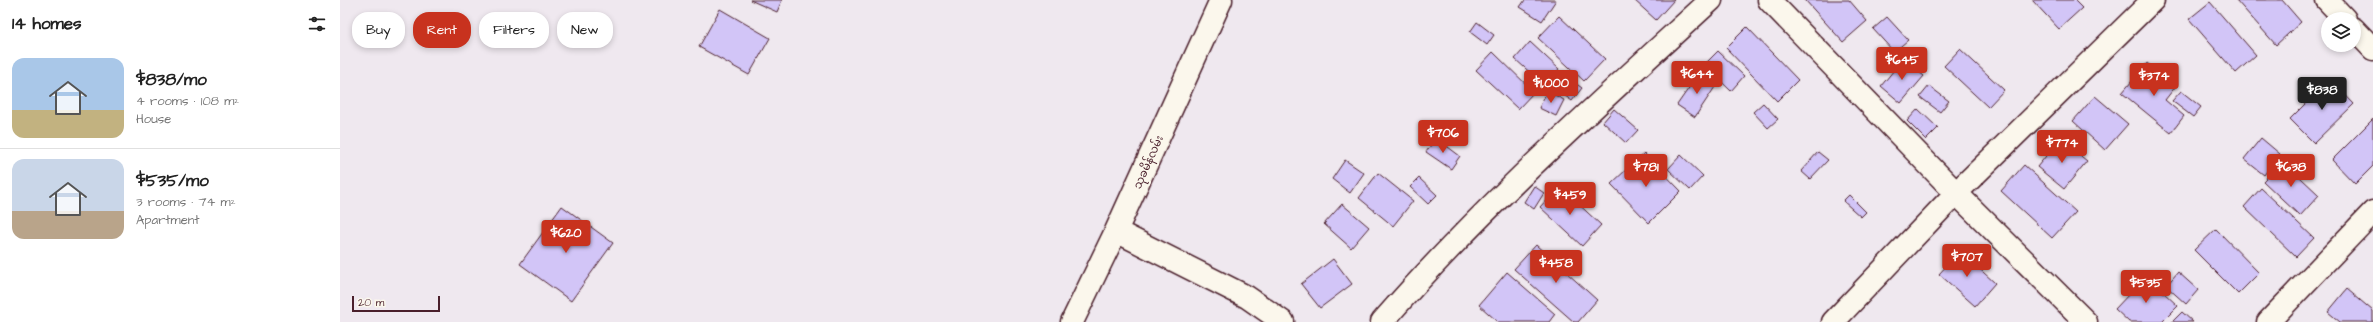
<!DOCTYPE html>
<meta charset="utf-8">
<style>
body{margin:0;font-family:"Architects Daughter","Noto Sans Myanmar",sans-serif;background:#f6f6f6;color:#222;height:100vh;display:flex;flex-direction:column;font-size:15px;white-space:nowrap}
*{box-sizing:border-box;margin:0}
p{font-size:13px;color:#767676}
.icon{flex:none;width:22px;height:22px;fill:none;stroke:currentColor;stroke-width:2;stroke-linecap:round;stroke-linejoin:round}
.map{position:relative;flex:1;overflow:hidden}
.side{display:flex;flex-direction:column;background:#fff;width:340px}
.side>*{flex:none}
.hud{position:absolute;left:12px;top:12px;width:380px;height:36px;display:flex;gap:8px}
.fabs{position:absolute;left:1981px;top:12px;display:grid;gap:8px}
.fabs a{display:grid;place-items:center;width:40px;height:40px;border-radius:50%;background:#fff;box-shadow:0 2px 6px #0003;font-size:20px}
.scale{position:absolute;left:12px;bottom:10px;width:88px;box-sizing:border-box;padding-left:4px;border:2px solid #4a1f2b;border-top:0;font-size:11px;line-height:14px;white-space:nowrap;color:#4a1f2b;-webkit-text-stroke:3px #fbf7ec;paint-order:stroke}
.price{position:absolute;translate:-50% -34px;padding:0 9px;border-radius:4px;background:#c8321e;color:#fff;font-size:13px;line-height:26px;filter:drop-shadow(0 1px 2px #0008)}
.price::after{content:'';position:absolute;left:50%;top:24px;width:12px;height:9px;margin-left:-6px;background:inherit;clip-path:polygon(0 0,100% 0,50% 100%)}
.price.selected{background:#222;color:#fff}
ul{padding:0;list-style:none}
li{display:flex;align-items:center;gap:12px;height:100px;padding:0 12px}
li+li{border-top:1px solid #e0e0e0}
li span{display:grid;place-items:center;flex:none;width:112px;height:80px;border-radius:12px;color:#555}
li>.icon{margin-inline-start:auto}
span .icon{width:48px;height:48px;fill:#fffc;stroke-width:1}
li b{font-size:17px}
h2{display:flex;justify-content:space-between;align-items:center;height:48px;padding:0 12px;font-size:17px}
.pill{padding:0 14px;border-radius:16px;background:#fff;box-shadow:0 2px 6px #0003;font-size:14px;line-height:36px}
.pill.selected{background:#c8321e;color:#fff}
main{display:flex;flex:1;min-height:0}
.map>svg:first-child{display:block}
</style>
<main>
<section class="side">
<h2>14 homes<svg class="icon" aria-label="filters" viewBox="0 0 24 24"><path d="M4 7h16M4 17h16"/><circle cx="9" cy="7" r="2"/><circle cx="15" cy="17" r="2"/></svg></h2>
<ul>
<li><span style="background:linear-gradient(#a9c7e8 65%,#c2b280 0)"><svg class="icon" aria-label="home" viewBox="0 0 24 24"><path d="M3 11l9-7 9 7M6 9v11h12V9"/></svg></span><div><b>$838/mo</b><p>4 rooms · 108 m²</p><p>House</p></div></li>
<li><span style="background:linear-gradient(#c9d6e8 65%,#b9a48a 0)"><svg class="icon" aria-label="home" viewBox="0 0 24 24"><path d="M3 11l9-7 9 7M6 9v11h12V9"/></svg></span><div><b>$535/mo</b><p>3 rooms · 74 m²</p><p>Apartment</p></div></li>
</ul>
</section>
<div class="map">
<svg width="2033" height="322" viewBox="0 0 2033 322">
<rect width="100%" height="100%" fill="#efe8ef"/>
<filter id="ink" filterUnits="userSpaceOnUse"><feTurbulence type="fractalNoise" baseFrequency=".025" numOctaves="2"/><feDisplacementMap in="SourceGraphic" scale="8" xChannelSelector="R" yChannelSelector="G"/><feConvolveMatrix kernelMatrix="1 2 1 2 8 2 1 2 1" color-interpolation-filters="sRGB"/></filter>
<g filter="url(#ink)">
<path fill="#d2c5f7" stroke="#4a1f2b" d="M410 0H442L437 12Z
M1185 0H1216L1202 21 1180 7Z
M1294 0H1334L1316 20Z
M1465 0H1509L1527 21 1503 42Z
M1692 0H1734L1742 8 1719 29Z
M1896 0H1942L1961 22 1936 45Z
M1870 2 1916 55 1896 73 1849 19Z
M380 9 430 38 409 75 359 47Z
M1219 16 1265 59 1244 81 1198 38Z
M1547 17 1568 40 1554 52 1533 29Z
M1137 22 1154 35 1147 45 1130 32Z
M1407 27 1458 80 1437 101 1386 48Z
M1190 42 1219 69 1205 86 1175 59Z
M1620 49 1664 90 1648 107 1604 66Z
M1378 51 1404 76 1391 91 1364 65Z
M1153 52 1194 92 1178 109 1136 70Z
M1563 59 1584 76 1561 103 1541 86Z
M1807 63 1836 86 1825 100 1844 116 1831 133 1782 93Z
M1360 72 1377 84 1355 117 1337 105Z
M1223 74 1242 88 1232 101 1213 87Z
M1990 79 2014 104 1974 143 1950 119Z
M1589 86 1609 101 1600 112 1580 97Z
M1207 91 1224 100 1216 116 1199 108Z
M1841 91 1861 107 1853 117 1832 101Z
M1755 96 1788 124 1765 150 1733 121Z
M1423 103 1438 119 1428 128 1413 112Z
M1274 109 1298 130 1286 143 1263 122Z
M1578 109 1598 128 1586 140 1567 121Z
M2033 119V166L2015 184 1992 160Z
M1096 138 1120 156 1111 169 1086 152Z
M1921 138 1940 154 1924 175 1904 159Z
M1720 139 1747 161 1724 189 1697 167Z
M1478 152 1488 160 1470 179 1461 171Z
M1304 153 1341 191 1309 223 1271 184Z
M1341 155 1363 176 1350 190 1328 169Z
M1005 160 1024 173 1010 193 992 179Z
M1943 161 1979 195 1960 216 1923 181Z
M1684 165 1736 212 1712 238 1661 191Z
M1038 173 1073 201 1053 226 1019 198Z
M1079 178 1097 195 1088 204 1070 187Z
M1194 186 1204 193 1194 209 1184 202Z
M1219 186 1261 225 1242 246 1200 207Z
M1921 188 1974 238 1956 257 1904 207Z
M1509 195 1526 212 1521 217 1503 201Z
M1002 204 1029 227 1011 248 984 224Z
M222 206 273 243 231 301 180 264Z
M1876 229 1919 273 1898 294 1854 250Z
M1196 245 1257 300 1238 322H1234L1174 269Z
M1620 251 1655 283 1635 306 1599 274Z
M993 259 1012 284 980 308 961 284Z
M1167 272 1215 314 1209 322H1158L1139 305Z
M1838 272 1858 290 1846 304 1826 286Z
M1806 276 1838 306 1822 322H1789L1775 309Z
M2007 289 2033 311V322H2000L1988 312Z
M1842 312 1853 322H1832Z"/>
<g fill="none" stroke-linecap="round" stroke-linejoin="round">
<defs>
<path id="minor" d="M1429 0 1616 193 1746 322
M1987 0 2005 19
M2014 29 2033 49
M776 231 907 297 943 322
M732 322 776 231 881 0
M1042 322C1143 206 1258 104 1371 0
M1493 322 1616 193 1813 0
M1928 322 2033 212"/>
</defs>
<use href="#minor" stroke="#4a1f2b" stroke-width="25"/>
<use href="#minor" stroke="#fbf7ec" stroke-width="22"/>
</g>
</g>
<g text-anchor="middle" stroke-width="4" stroke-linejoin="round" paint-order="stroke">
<g font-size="11" fill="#4a1f2b" stroke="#fbf7ec">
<text transform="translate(808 162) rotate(-66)" y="4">သုခမိန်လမ်း</text>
</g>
</g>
</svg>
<div class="fabs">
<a><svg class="icon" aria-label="layers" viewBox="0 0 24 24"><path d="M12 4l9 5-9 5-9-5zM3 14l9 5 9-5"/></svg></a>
</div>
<div class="scale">20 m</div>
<b class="price" style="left:1562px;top:81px">$645</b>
<b class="price" style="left:1357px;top:95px">$644</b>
<b class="price" style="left:1814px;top:97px">$374</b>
<b class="price" style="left:1211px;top:104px">$1,000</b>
<b class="price selected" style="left:1982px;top:111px">$838</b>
<b class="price" style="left:1103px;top:154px">$706</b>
<b class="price" style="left:1722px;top:164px">$774</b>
<b class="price" style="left:1306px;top:188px">$781</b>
<b class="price" style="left:1951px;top:188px">$638</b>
<b class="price" style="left:1230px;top:216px">$459</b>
<b class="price" style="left:226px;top:254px">$620</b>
<b class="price" style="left:1627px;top:278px">$707</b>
<b class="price" style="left:1216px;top:284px">$458</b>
<b class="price" style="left:1806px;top:304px">$535</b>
<div class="hud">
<a class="pill">Buy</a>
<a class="pill selected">Rent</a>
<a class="pill">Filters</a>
<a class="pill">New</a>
</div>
</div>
</main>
